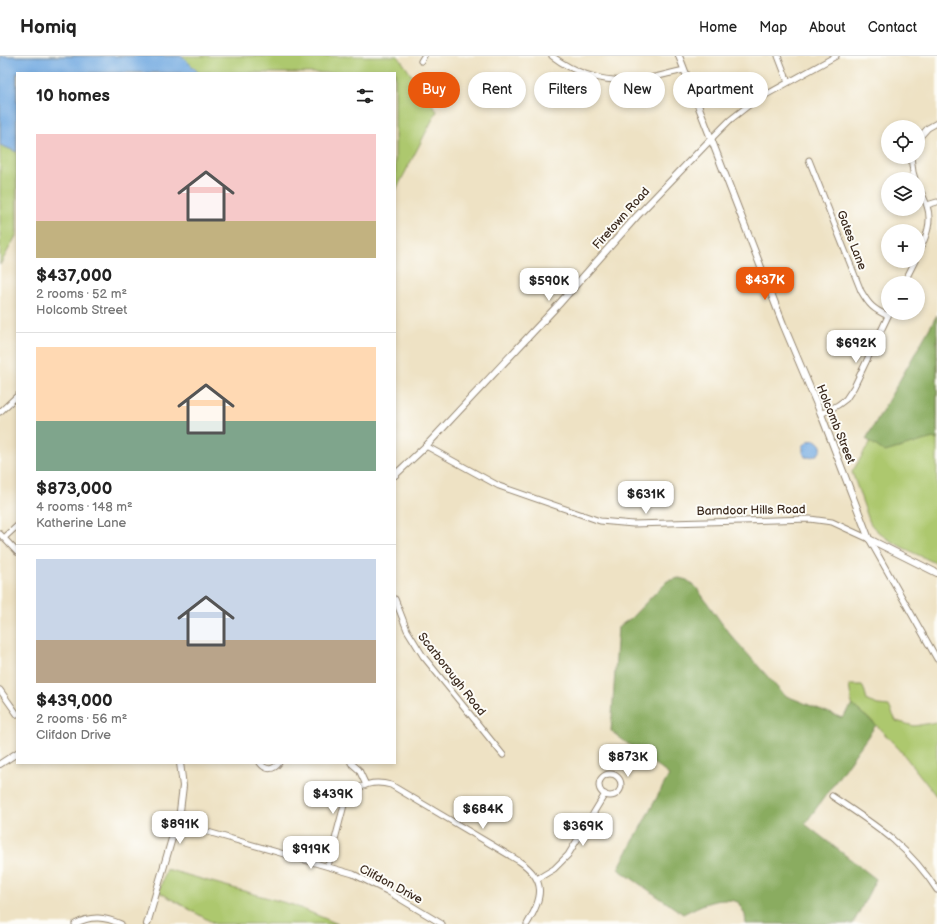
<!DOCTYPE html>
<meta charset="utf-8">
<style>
body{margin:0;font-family:"Balsamiq Sans",sans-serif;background:#f2f2f2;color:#222;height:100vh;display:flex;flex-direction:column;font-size:15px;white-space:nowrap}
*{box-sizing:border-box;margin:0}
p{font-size:13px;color:#767676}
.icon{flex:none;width:22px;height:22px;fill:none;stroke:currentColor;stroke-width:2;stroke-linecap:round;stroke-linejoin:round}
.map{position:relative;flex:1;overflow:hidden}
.sheet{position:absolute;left:16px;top:16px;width:380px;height:692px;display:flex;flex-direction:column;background:#fff;border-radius:0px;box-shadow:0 2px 6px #0003}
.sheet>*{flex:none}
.banner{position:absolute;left:408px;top:16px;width:380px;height:36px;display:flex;gap:8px}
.buttons{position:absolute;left:881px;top:64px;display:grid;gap:8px}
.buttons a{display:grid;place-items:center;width:44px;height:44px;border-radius:50%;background:#fff;box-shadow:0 2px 6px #0003;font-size:20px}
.price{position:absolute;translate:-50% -34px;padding:0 9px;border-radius:8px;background:#fff;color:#222;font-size:13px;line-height:26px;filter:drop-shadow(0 1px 2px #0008)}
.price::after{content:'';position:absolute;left:50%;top:24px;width:12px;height:9px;margin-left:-6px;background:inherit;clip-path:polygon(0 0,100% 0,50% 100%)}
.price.selected{background:#ea580c;color:#fff}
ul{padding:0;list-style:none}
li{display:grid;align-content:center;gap:8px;height:212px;padding:0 20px}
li+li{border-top:1px solid #e0e0e0}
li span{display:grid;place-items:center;height:124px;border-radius:0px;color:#555}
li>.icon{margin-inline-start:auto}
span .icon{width:72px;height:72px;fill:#fffc;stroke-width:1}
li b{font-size:17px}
h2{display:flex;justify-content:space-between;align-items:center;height:48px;padding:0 20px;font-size:17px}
.pill{padding:0 14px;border-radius:18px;background:#fff;box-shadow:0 2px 6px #0003;font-size:14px;line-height:36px}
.pill.selected{background:#ea580c;color:#fff}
header{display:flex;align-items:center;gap:24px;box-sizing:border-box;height:56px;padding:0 20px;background:#fff;border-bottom:1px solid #e0e0e0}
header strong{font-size:19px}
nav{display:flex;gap:22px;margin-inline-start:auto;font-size:14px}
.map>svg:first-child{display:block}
</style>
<header>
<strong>Homiq</strong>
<nav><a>Home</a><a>Map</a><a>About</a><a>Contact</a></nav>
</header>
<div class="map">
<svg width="937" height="868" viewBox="0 0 937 868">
<rect width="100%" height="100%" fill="#fdfcf7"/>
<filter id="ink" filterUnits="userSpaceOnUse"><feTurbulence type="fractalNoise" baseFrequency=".025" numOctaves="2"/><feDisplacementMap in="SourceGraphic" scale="8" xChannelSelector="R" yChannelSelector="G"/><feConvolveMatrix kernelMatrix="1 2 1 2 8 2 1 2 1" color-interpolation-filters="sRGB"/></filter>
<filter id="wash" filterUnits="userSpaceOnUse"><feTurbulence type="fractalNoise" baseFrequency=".012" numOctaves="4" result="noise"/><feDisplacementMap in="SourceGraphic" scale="16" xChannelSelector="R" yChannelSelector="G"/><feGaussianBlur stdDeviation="0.9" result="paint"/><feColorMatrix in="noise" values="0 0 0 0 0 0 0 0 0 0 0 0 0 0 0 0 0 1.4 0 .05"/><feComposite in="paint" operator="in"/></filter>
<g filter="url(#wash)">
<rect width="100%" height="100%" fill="#eee2c4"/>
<path fill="#adc86e" stroke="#747946" d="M0 0H398L437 55 395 136V17H17V178L0 209Z
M937 278V508C918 498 882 485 870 467L852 416Z
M849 629H862L865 636 867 645 878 649 889 650 896 665 914 670 937 666V741L900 694 876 669 852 649Z
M166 813 293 849 338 868H215L159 836Z"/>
<path fill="#8aac61" stroke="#626b40" d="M937 259V384L933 382 885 396 866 383Z
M679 522 687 524 696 531 728 576 784 639 842 662 852 649 876 669 805 768 876 823 853 868H746L745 859 738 846C718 840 701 849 683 858L618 813 669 719 611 675 618 571 631 562 667 525Z"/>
<path fill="#73aae1" stroke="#576a80" d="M0 0H182L199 17H17V96L0 89Z
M815 384C830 393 815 403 805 401L803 396V390L808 385Z"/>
</g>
<g filter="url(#ink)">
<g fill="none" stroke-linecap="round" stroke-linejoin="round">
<defs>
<path id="minor" d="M552 0C577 19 607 27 639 24 654 22 670 17 684 14
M778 0 788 26
M421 5 424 0
M712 82 730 64 753 46 836 0
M918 83 928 72 937 67
M911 101 913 116 915 123
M809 104 861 235C869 249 873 253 888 260
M918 130C921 136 925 143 927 150 933 167 925 183 918 199
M927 149 937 146
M904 227 915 205
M0 356 17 340
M821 358 838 349 846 343 854 331 889 258
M426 390 499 430 600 465 633 468 810 463 832 466 869 483 937 603
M0 478 17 496
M4 482 17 470
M395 543 407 574 423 600 503 699
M0 634 17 658
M260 707C266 715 274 714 279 707
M351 707 359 714 366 729
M599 729a11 11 0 1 1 22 0a11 11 0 1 1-22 0Z
M832 740C875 769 908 789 937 834
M177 767 353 818 387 835 442 868
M328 810 344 749C355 730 370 723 391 729L519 805C547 824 543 842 527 868
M537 823 554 813 568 799 605 738
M75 868C91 859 105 861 121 868"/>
<path id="tertiary" d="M679 0 783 268 821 358 869 483 937 517
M395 419 426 390 559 248 637 160 712 82
M0 708 17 697
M147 868 180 755 183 730 180 707"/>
</defs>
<use href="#minor" stroke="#948671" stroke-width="7"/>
<use href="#tertiary" stroke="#948671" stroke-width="8"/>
<use href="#minor" stroke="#fff" stroke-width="5"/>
<use href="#tertiary" stroke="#fff" stroke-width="6"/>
</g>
</g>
<g text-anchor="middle" stroke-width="4" stroke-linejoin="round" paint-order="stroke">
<g font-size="12" fill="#3b2a1e" stroke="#fdfcf7">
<text transform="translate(621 162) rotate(-48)" y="4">Firetown Road</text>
<text transform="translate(852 184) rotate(69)" y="4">Gates Lane</text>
<text transform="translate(836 368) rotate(68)" y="4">Holcomb Street</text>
<text transform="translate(751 454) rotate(-1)" y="4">Barndoor Hills Road</text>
<text transform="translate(452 618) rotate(52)" y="4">Scarborough Road</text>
<text transform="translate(391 828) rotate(28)" y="4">Clifdon Drive</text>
</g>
</g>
</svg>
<div class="buttons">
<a><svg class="icon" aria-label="locate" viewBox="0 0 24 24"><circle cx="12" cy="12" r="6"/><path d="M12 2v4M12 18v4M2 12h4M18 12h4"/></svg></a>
<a><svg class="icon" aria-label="layers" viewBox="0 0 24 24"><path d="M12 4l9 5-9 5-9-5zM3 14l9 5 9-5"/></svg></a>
<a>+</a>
<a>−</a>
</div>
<b class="price selected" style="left:765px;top:245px">$437K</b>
<b class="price" style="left:549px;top:246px">$590K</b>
<b class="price" style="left:856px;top:308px">$692K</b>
<b class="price" style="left:646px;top:459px">$631K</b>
<b class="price" style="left:628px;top:722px">$873K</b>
<b class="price" style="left:333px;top:759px">$439K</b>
<b class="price" style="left:483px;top:774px">$684K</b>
<b class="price" style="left:180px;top:789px">$891K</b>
<b class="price" style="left:583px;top:791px">$369K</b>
<b class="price" style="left:311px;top:814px">$919K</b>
<div class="banner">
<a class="pill selected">Buy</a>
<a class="pill">Rent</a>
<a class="pill">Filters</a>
<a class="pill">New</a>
<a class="pill">Apartment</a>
</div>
<section class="sheet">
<h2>10 homes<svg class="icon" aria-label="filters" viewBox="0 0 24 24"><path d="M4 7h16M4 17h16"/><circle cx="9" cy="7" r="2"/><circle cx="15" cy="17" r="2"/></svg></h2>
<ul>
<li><span style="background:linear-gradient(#f6c9c9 70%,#c2b280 0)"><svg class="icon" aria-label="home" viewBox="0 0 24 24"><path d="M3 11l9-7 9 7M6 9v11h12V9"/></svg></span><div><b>$437,000</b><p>2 rooms · 52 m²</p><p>Holcomb Street</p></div></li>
<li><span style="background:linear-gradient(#ffd9b3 60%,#7fa58c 0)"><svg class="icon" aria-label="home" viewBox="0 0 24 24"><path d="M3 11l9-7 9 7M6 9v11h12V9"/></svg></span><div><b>$873,000</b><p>4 rooms · 148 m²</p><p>Katherine Lane</p></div></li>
<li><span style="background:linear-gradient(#c9d6e8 65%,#b9a48a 0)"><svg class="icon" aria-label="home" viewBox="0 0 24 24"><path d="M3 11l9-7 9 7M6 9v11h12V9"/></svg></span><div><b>$439,000</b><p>2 rooms · 56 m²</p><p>Clifdon Drive</p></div></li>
</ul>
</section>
</div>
